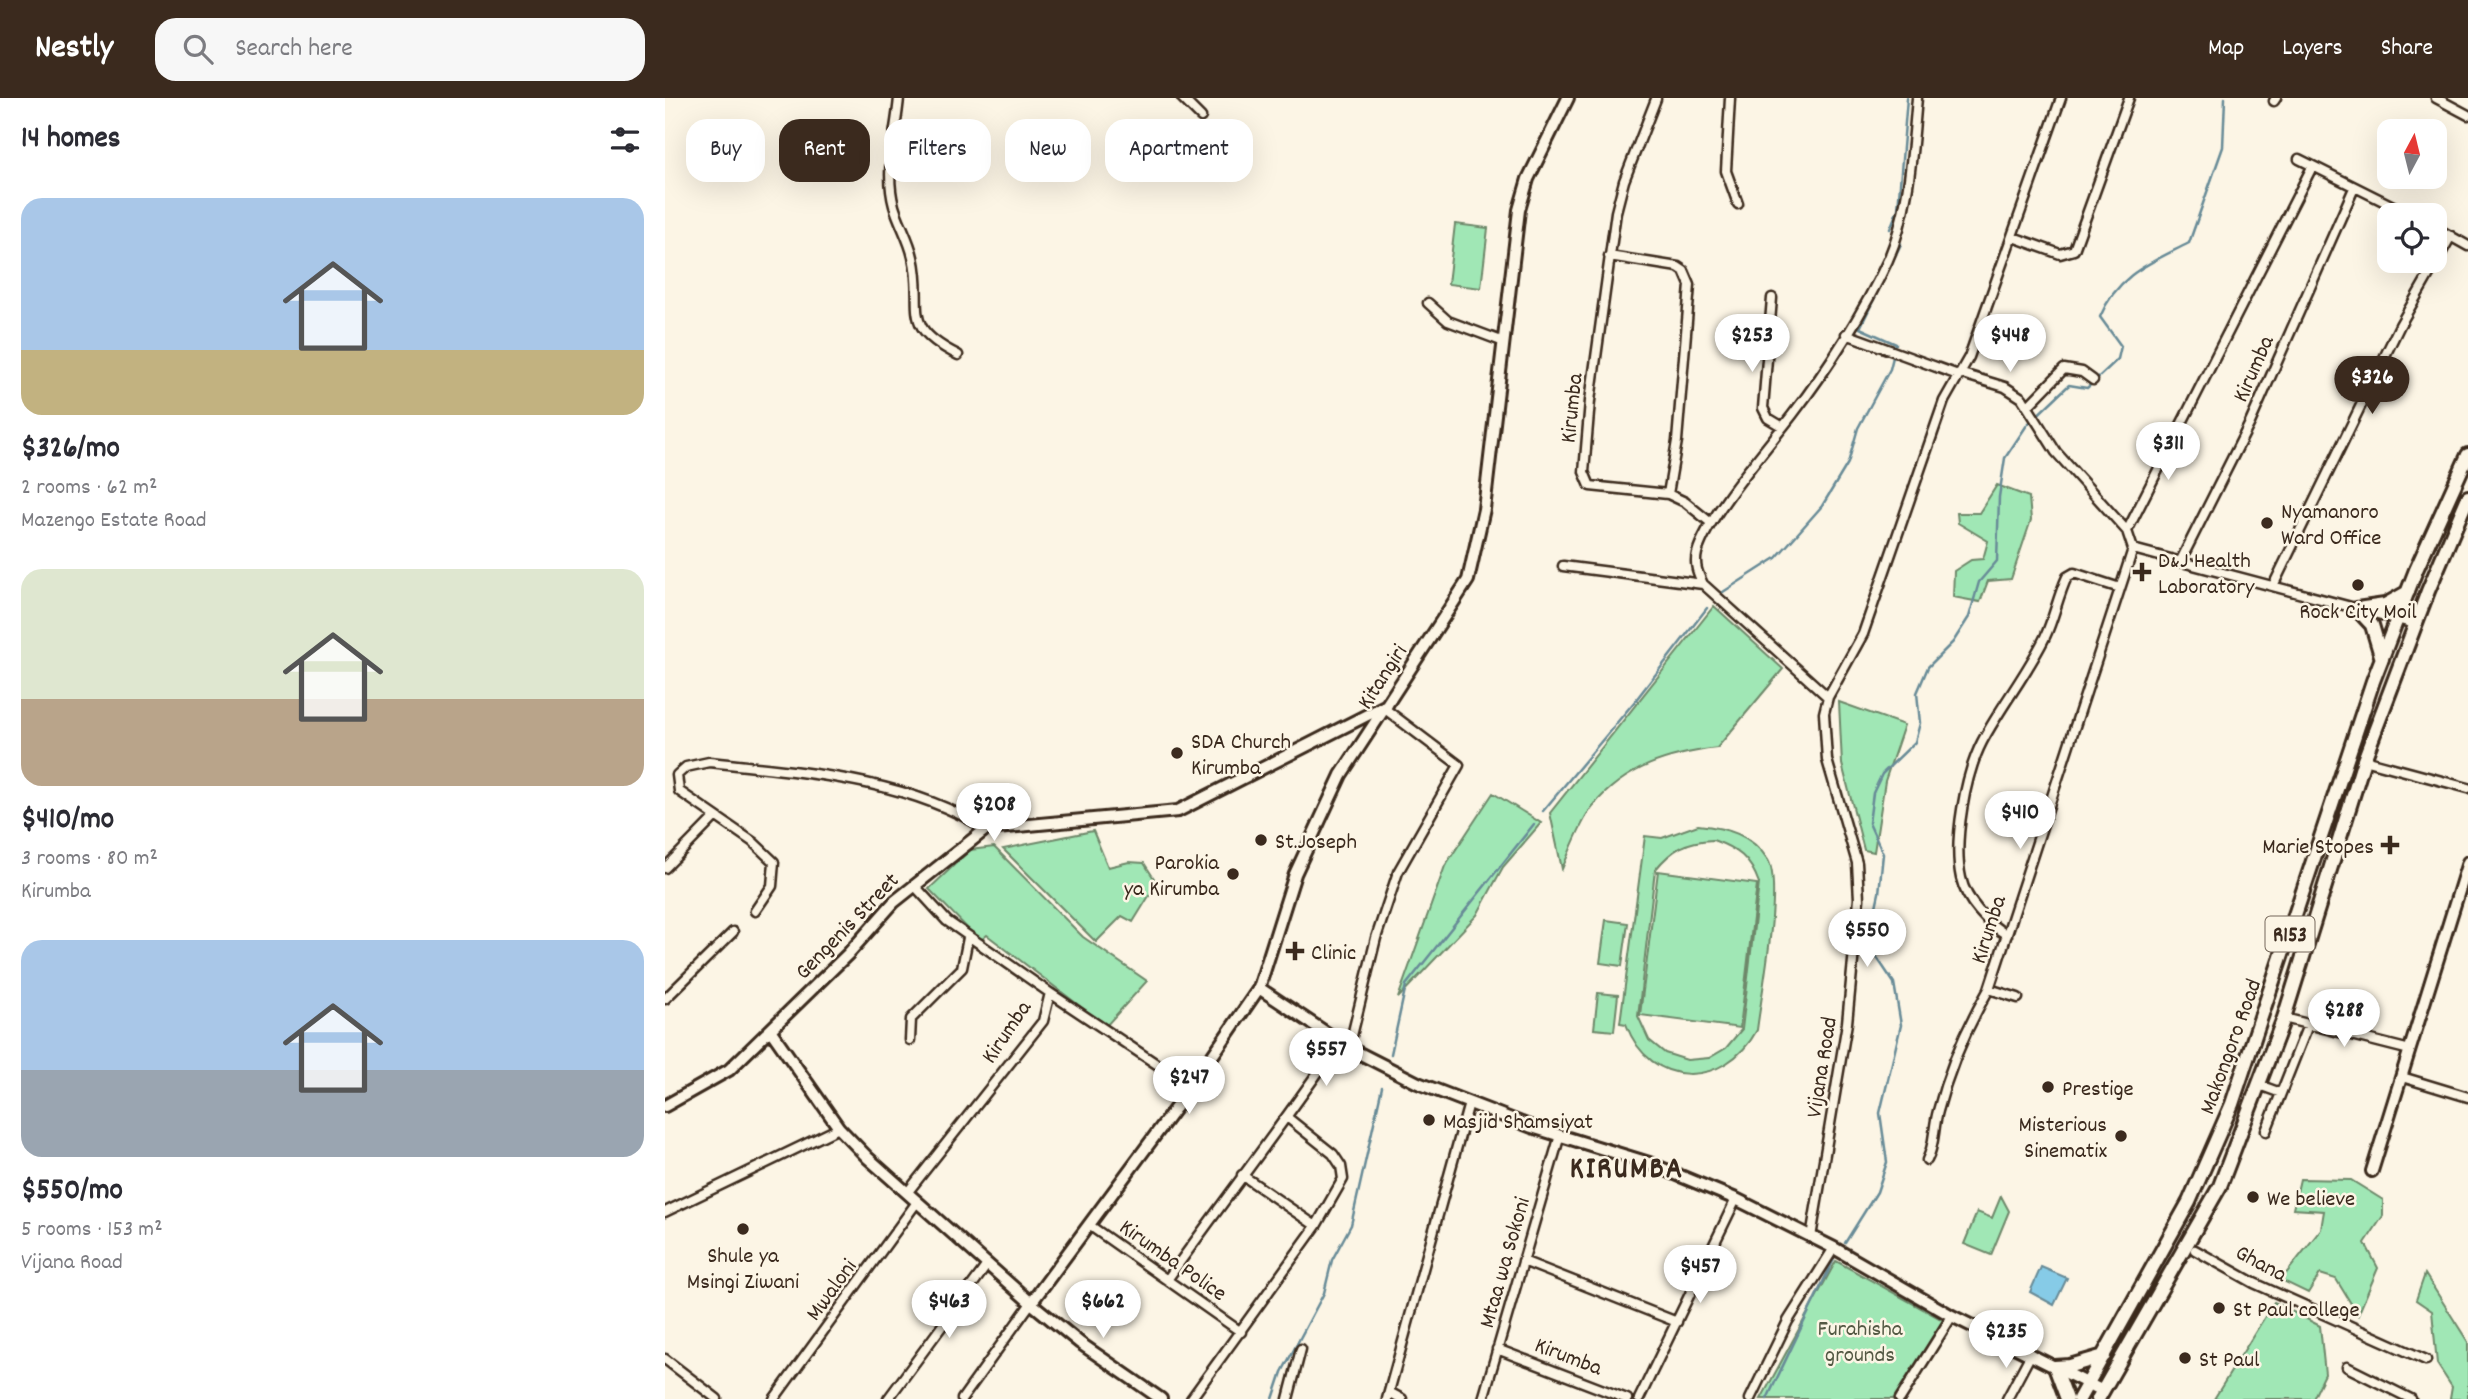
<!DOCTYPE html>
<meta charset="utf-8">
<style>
body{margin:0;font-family:Dekko,sans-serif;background:#f7f7f7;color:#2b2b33;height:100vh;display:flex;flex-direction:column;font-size:26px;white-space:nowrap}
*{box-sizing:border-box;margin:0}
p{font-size:23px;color:#7c7c81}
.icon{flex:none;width:38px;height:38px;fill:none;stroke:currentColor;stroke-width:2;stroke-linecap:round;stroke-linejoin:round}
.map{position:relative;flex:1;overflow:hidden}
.sheet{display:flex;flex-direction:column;background:#fff;width:665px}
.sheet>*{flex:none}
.top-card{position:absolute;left:21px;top:21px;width:665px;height:63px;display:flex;gap:14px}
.needle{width:46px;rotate:7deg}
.controls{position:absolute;left:1712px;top:21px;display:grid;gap:14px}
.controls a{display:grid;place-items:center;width:70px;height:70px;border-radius:14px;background:#fff;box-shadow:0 7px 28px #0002;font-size:35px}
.price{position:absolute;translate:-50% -60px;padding:0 16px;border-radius:24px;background:#fff;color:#222;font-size:23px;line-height:46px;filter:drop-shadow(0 2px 4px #0008)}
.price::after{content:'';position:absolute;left:50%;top:42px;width:21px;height:16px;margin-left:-10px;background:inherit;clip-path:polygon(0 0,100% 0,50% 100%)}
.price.current{background:#3b2a1e;color:#fff}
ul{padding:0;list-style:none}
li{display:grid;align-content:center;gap:14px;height:371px;padding:0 21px}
li span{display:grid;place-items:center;height:217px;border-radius:21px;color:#555}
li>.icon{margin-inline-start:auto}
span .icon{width:126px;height:126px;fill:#fffc;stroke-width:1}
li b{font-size:30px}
h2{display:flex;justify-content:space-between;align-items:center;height:84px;padding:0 21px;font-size:30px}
.pill{padding:0 24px;border-radius:21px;background:#fff;box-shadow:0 7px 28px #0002;font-size:24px;line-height:63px}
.pill.current{background:#3b2a1e;color:#fff}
header{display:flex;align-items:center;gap:42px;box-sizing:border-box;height:98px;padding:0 35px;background:#3b2a1e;color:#fff}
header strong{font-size:33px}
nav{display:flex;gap:38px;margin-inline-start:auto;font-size:24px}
.search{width:490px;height:63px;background:#f7f7f7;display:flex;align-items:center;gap:18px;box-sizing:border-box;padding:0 24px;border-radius:21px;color:#7c7c81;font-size:26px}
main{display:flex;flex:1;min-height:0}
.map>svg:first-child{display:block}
</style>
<header>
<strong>Nestly</strong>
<div class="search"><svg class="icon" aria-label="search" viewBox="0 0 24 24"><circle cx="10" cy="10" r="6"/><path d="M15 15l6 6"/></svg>Search here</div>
<nav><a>Map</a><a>Layers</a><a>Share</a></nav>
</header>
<main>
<section class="sheet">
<h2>14 homes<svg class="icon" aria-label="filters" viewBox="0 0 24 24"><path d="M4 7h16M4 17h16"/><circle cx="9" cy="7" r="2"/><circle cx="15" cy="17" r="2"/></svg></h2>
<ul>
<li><span style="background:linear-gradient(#a9c7e8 70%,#c2b280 0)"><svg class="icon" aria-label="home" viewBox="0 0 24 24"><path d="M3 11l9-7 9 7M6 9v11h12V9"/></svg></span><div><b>$326/mo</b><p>2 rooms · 62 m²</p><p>Mazengo Estate Road</p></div></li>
<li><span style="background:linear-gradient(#dfe7d0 60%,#b9a48a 0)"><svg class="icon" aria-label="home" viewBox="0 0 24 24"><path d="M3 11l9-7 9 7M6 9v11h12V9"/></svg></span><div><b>$410/mo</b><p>3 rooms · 80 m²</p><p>Kirumba</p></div></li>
<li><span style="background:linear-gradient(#a9c7e8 60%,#9aa5b1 0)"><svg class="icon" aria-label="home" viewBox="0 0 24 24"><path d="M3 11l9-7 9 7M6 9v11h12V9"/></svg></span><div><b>$550/mo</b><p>5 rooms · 153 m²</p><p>Vijana Road</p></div></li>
</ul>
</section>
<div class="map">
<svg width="1803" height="1301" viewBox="0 0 1803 1301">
<rect width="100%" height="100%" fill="#fcf5e5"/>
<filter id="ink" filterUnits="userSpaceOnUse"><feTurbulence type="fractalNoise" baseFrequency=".0143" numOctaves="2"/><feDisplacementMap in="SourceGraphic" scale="14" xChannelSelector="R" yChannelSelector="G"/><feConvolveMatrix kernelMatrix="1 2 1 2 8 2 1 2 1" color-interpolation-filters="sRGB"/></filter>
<g filter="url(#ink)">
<path fill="#a0e7b5" stroke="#6e886a" stroke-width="2" fill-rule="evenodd" d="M790 126 823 130 816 190 783 186Z
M1332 387 1364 399 1366 422 1346 481 1323 483 1315 504 1288 499 1289 473 1306 462 1318 461 1323 443 1293 425 1292 415H1314Z
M1049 508 1118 571 1052 650C1004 656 960 669 928 708 915 725 906 751 897 771L885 715Z
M1174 604 1239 627 1220 683 1209 754 1199 752 1177 666Z
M828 695 876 725 838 769 812 817 733 900 780 768Z
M1033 727C1061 730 1087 736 1103 762 1118 787 1096 898 1092 932 1060 991 985 992 961 926L955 925 980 738 997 740ZM1048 742C1073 751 1085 760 1094 785L1077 931 1061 950 1044 960 1022 962 1000 955 984 942 973 918 990 772C1007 751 1021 743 1048 742Z
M428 733 443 769 464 764 479 765 492 785 468 824 457 818 431 844 338 751Z
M329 749 418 839 482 883 441 928 322 837 315 843 264 791 305 752Z
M993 773 1092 786 1075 930 975 917Z
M941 822 963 825 957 868 935 865Z
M933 895 953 897 949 933 929 931Z
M1635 1081 1686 1082 1718 1102V1118L1700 1145 1713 1170 1693 1217 1671 1181 1655 1176 1643 1195 1616 1182 1656 1131 1659 1113 1628 1111Z
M1336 1098 1344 1113 1326 1157 1299 1146 1312 1114 1327 1120Z
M1171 1163 1278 1222 1228 1301H1096Z
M1760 1176 1803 1244V1301H1785L1787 1289 1772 1266 1767 1213 1751 1202Z
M1609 1204 1655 1228 1660 1276 1648 1301H1549Z"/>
<path fill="#86cbe7" stroke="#688b97" stroke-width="2" d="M1376 1169 1402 1180 1389 1207 1365 1194Z"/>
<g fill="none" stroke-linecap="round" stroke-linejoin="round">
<path stroke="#688b97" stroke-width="2.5" d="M1225 131 1233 111 1242 0
M1231 246 1195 230 1236 146 1232 142
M1058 494 1111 460 1157 408 1183 365 1193 330 1225 271 1228 259
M878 713 970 603 1042 510
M726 956 741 887 869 726
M1180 1145 1212 1094 1222 1064 1215 1015 1236 927 1229 885 1203 846 1214 795 1218 756 1204 725 1208 695 1217 676 1250 644 1255 625 1252 595 1263 569 1288 544 1304 519 1314 484 1332 463 1334 399 1340 360 1362 327 1404 287 1422 290 1453 261 1456 248 1435 219C1453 176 1485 165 1524 145L1558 49 1560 0
M608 1301 617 1274 659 1195 667 1162 686 1127 717 989
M1102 1301 1169 1161"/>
<defs>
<path id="street" d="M234 0C231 36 219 72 229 108 234 125 244 141 248 159 260 211 233 227 293 257
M517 0 536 19
M1065 0 1061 73 1073 106
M1771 0 1803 17
M991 1 959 83 951 114 925 303 919 374 925 388 1003 396 1020 404 1046 425
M1609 3 1611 0
M1634 61 1746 117
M1647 69 1462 433 1468 451 1750 526
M1769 129 1803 148
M1348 139 1395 156 1409 152 1464 0
M944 158 1013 169 1019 173 1025 187 1012 343 1003 396
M1107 200 1098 310 1103 320 1118 329
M763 205 783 223 839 244
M1181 236 1293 277
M1294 275 1340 289 1357 300 1391 354 1462 433
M1363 308 1399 271 1417 274 1428 282
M1515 464 1585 325 1689 90
M898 468 1038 486
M1608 488 1735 227 1786 138
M1163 599 1038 486C1033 476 1029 467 1032 455 1043 417 1102 350 1128 316 1162 272 1200 212 1223 162 1245 111 1247 54 1252 0
M1699 662 1803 690
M0 770 49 720
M90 813 107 788 109 764 88 744 14 693 12 677 21 669 44 664C136 674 241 680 321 731
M1342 837C1323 826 1301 803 1296 780 1288 744 1300 677 1317 644 1336 608 1362 576 1380 539 1389 520 1393 498 1402 479L1409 475 1455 490
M1324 891 1353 900
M385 895 526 989
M0 901 68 834
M1619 920 1745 952
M245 942 246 921 297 870 303 840
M684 950 711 840 733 774 794 667 720 611
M1737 979 1803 999
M1594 987 1616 995
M1601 1033 1643 927
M1262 1062C1270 1047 1268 1030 1273 1013 1284 970 1302 929 1324 891L1468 451
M577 1077 651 1128
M242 1095 378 923 385 895 282 823 249 787
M0 1114 174 1030
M424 1127 576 1234
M1146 1139 1182 925 1194 801 1192 765 1162 662 1159 615 1163 599 1198 536 1279 303 1304 259 1396 0
M1530 1152 1589 1185 1761 1262
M858 1163 1012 1224
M502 1182C559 1102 619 1025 674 944
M832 1251 962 1301
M0 1261 52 1301
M1682 1269 1746 1301
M724 1294 737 1301
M109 1301 252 1104
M223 1301 322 1167
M297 1301 366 1205
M526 1301 651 1128 678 1081 676 1068 668 1056 623 1020
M623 1301 636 1251
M722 1301 804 1005
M818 1301 895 1037
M974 1301 1071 1101
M1085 1301 1123 1223 1169 1150
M1235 1301 1287 1218
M1342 1301 1366 1256"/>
<path id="secondary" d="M594 890 684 950 753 985 867 1029 984 1065 1071 1101 1169 1150 1287 1218 1438 1293
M106 933 174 1030 203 1060 366 1205 415 1245 496 1301
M0 1008 64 972 183 856 229 804 321 731 513 713 722 607
M1707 1073 1803 764
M366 1205 526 989 594 890 630 776 676 677 803 482 819 411 854 112 863 81 903 0"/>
<path id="primary" d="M1692 511 1707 527 1717 561
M1692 511 1720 507 1743 494
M1402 1301 1390 1269 1405 1268 1439 1258
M1414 1301 1524 1104 1567 1006 1708 583 1751 472 1803 357
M1433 1301 1555 1088 1619 920 1699 662 1763 493 1803 399"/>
</defs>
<use href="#street" stroke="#3b2a1e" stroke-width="13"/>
<use href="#secondary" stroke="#3b2a1e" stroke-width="16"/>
<use href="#primary" stroke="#3b2a1e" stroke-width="18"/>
<use href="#street" stroke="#fcf5e5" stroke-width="8"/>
<use href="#secondary" stroke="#fcf5e5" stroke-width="10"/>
<use href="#primary" stroke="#fcf5e5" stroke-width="12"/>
</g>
</g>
<g fill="#3b2a1e" stroke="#fcf5e5" stroke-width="2.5">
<circle cx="1602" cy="425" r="7"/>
<path d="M1473.5 463.5h7v7h7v7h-7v7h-7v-7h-7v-7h7z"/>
<circle cx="1693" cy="487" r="7"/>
<circle cx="512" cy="655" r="7"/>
<circle cx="596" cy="742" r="7"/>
<path d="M1721.5 736.5h7v7h7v7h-7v7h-7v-7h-7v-7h7z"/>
<circle cx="568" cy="776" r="7"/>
<path d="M626.5 842.5h7v7h7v7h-7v7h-7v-7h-7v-7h7z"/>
<circle cx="1383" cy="989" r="7"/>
<circle cx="764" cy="1022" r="7"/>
<circle cx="1456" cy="1038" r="7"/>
<circle cx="1588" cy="1099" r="7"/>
<circle cx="78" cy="1131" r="7"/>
<circle cx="1554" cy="1210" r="7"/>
<circle cx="1520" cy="1260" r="7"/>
</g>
<g text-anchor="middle" stroke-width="5" stroke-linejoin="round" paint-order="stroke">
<rect fill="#fcf5e5" stroke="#75675a" stroke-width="2" x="1600.5" y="818.5" width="49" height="35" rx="5"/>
<g font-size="21" font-weight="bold" fill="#3b2a1e">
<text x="1625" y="843">R153</text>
</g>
<g font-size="23" fill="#3b2a1e" stroke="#fcf5e5">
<text transform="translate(1587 270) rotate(-66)" y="8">Kirumba</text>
<text transform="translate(905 310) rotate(-84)" y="8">Kirumba</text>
<text transform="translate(716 578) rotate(-57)" y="8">Kitangiri</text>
<text transform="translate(181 827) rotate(-46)" y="8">Gengenis Street</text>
<text transform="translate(1322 831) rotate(-72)" y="8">Kirumba</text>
<text transform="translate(340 933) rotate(-56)" y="8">Kirumba</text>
<text transform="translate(1564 948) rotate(-70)" y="8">Makongoro Road</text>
<text transform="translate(1155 969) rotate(-81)" y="8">Vijana Road</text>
<text transform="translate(509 1161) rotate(35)" y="8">Kirumba Police</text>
<text transform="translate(838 1164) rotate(-74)" y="8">Mtaa wa Sokoni</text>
<text transform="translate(1597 1164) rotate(28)" y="8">Ghana</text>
<text transform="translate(165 1191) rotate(-54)" y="8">Mwaloni</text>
<text transform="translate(904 1257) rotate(21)" y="8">Kirumba</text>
</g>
<g font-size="23" fill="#3b2a1e" stroke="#fcf5e5" text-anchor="start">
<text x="1616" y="420">Nyamanoro<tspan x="1616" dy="26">Ward Office</tspan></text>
<text x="1493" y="469">D&amp;J Health<tspan x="1493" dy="26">Laboratory</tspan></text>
<text x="1693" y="520" text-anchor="middle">Rock City Moil</text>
<text x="526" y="650">SDA Church<tspan x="526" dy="26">Kirumba</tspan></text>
<text x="610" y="750">St.Joseph</text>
<text x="1709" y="755" text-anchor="end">Marie Stopes</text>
<text x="554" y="771" text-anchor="end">Parokia<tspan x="554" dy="26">ya Kirumba</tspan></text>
<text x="646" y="861">Clinic</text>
<text x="1397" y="997">Prestige</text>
<text x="778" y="1030">Masjid Shamsiyat</text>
<text x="1442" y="1033" text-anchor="end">Misterious<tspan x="1442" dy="26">Sinematix</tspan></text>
<text x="1602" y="1107">We believe</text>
<text x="78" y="1164" text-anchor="middle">Shule ya<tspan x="78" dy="26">Msingi Ziwani</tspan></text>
<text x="1568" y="1218">St Paul college</text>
<text x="1534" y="1268">St Paul</text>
</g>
<g font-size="23" fill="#545944" stroke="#fcf5e5">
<text x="1195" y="1237">Furahisha<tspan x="1195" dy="26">grounds</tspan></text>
</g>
<g font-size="30" font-weight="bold" letter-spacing="2" fill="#3b2a1e" stroke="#fcf5e5">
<text x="962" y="1079">KIRUMBA</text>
</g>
</g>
</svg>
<div class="controls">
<a><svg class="needle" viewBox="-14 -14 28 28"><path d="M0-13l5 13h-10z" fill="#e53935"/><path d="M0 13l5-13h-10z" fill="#7c7c81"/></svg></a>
<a><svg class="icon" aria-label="locate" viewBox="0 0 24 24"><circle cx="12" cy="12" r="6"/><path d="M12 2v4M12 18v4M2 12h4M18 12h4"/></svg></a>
</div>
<b class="price" style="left:1087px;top:276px">$253</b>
<b class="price" style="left:1345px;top:276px">$448</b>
<b class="price current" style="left:1707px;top:318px">$326</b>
<b class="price" style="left:1503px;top:384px">$311</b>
<b class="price" style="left:329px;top:745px">$208</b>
<b class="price" style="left:1355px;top:753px">$410</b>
<b class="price" style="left:1202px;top:871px">$550</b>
<b class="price" style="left:1679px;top:951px">$288</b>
<b class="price" style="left:661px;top:990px">$557</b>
<b class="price" style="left:524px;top:1018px">$247</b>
<b class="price" style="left:1035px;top:1207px">$457</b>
<b class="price" style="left:284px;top:1242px">$463</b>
<b class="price" style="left:438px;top:1242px">$662</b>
<b class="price" style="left:1341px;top:1272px">$235</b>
<div class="top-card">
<a class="pill">Buy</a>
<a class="pill current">Rent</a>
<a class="pill">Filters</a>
<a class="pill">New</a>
<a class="pill">Apartment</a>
</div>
</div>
</main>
